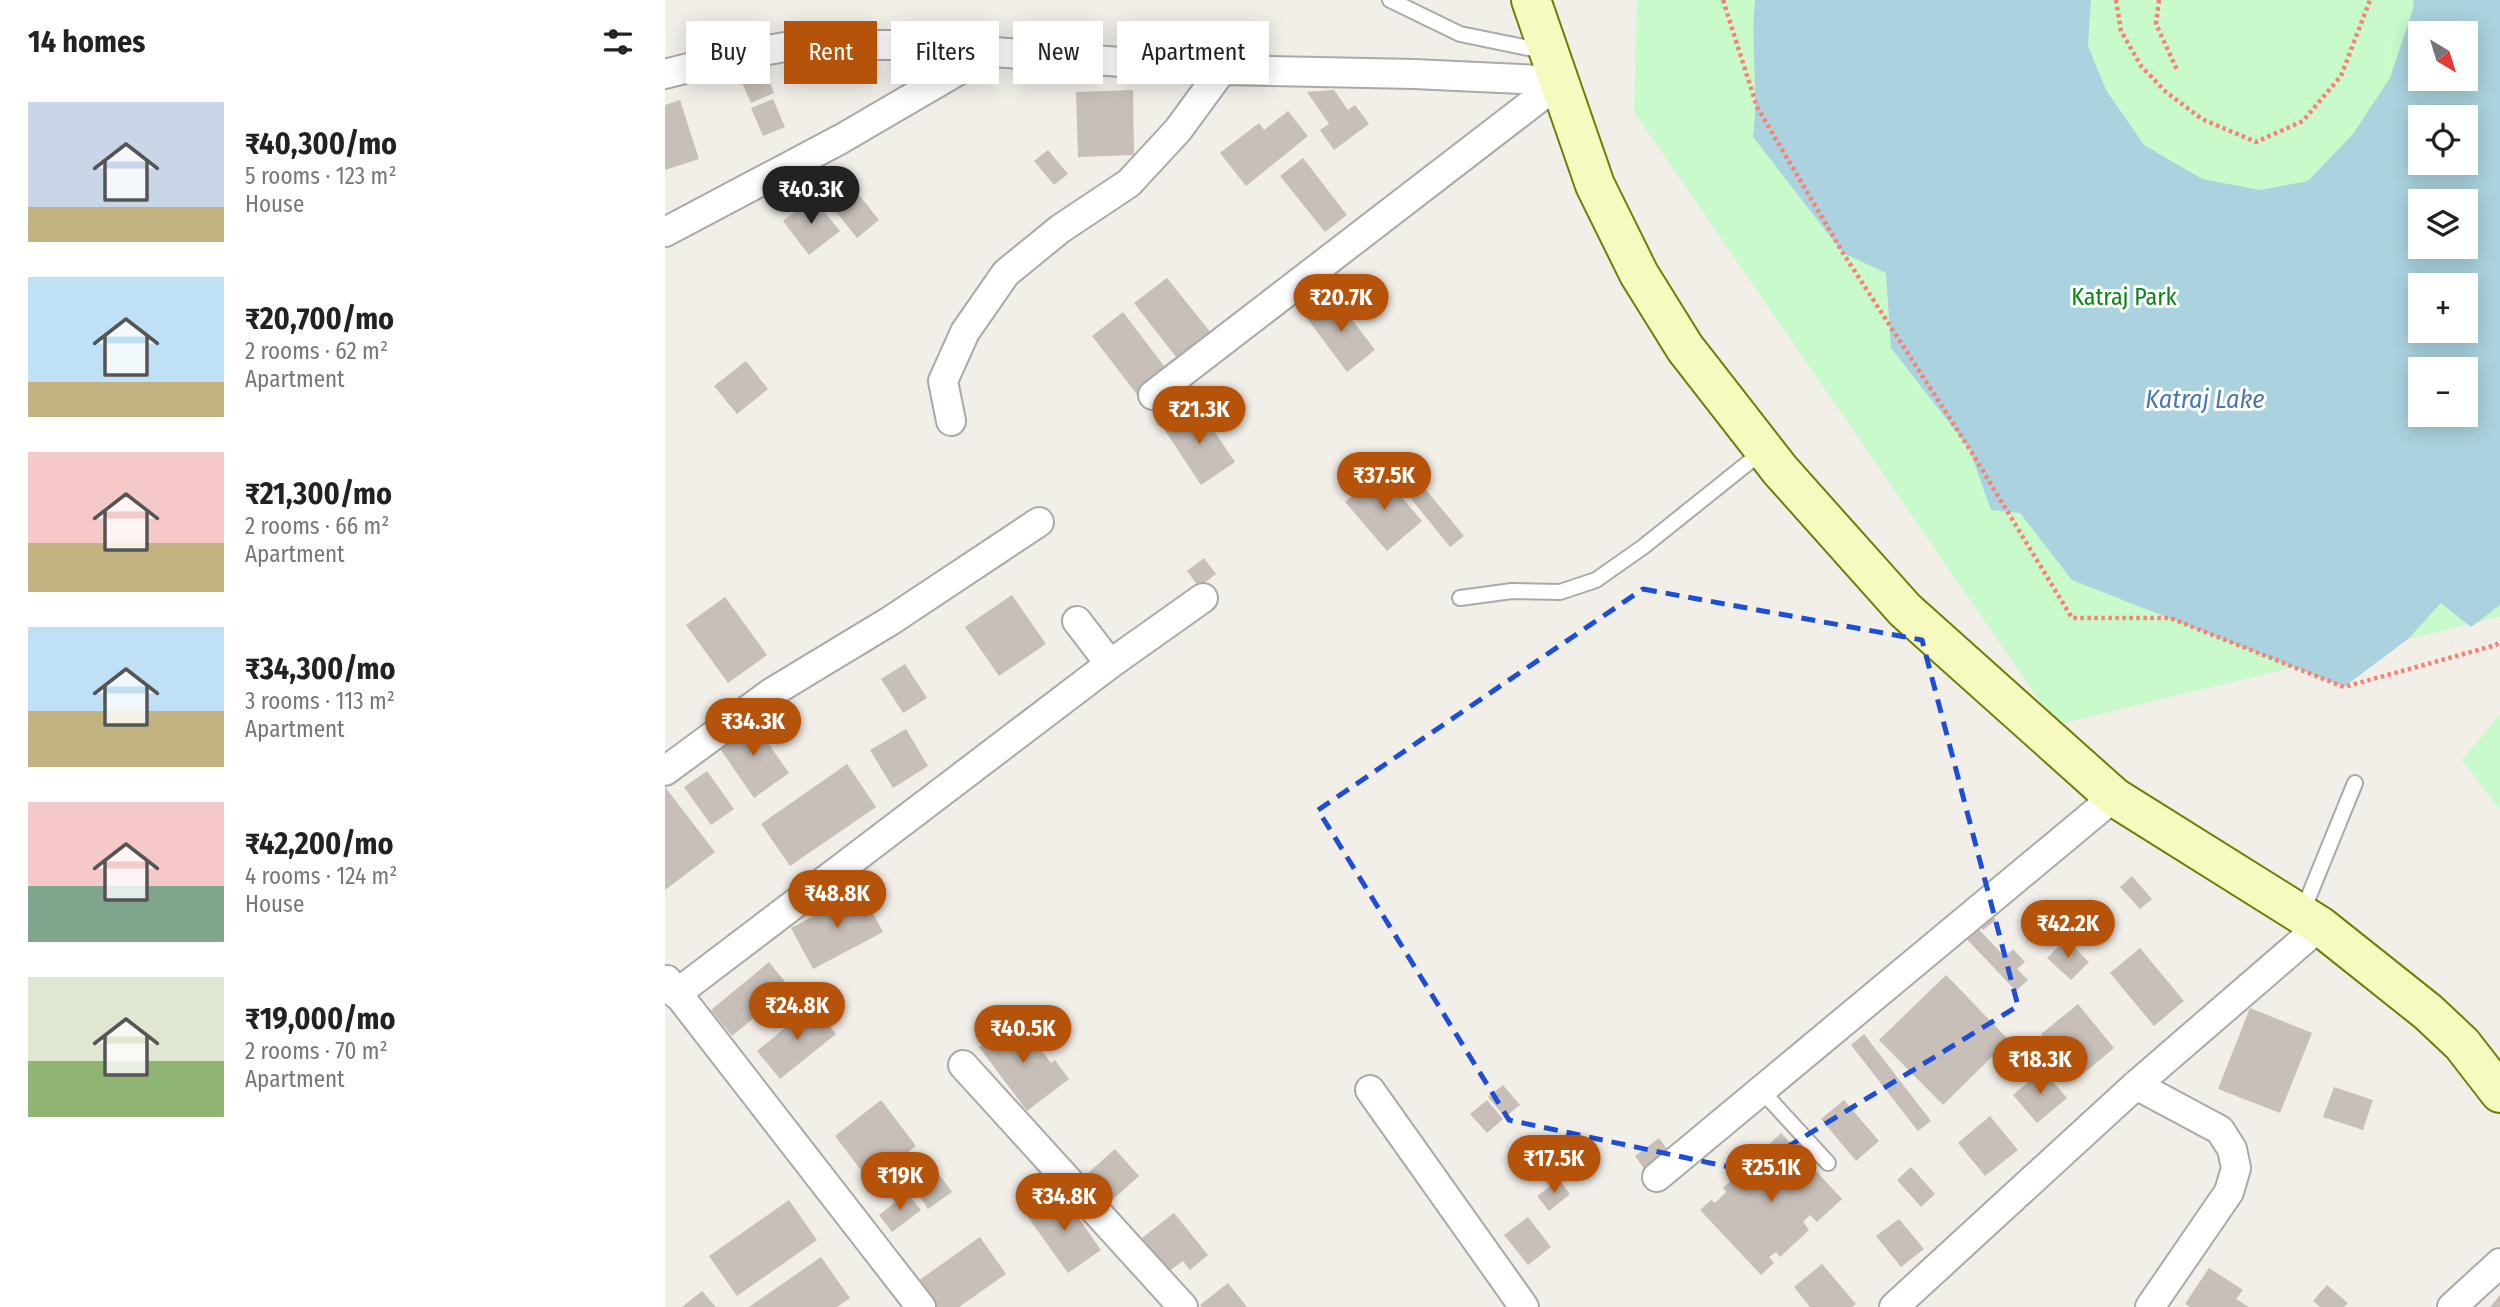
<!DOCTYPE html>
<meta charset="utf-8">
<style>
body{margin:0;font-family:"Fira Sans Condensed",sans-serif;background:#f2f2f2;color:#222;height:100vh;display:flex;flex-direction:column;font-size:26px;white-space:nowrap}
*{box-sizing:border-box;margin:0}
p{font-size:23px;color:#767676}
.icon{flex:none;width:38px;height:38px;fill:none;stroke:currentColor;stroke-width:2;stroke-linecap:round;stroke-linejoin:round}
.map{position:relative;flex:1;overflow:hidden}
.details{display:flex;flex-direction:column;background:#fff;width:665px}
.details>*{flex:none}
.top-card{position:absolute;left:21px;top:21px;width:665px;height:63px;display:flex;gap:14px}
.needle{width:46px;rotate:142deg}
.controls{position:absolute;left:1743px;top:21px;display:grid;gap:14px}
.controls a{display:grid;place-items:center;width:70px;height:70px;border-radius:0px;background:#fff;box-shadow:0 4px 18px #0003;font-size:35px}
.price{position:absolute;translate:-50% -60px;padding:0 16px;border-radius:24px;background:#b45309;color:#fff;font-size:23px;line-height:46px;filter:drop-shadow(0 2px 4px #0008)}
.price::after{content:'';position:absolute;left:50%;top:42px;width:21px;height:16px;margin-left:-10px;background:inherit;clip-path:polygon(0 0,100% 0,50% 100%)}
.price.active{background:#222;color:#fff}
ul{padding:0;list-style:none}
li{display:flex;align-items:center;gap:21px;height:175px;padding:0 28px}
li span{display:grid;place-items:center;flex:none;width:196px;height:140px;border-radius:0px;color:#555}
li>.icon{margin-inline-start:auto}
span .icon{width:84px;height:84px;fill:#fffc;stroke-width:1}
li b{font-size:30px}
h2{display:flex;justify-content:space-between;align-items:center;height:84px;padding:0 28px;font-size:30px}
.tag{padding:0 24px;border-radius:0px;background:#fff;box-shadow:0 4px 18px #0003;font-size:24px;line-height:63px}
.tag.active{background:#b45309;color:#fff}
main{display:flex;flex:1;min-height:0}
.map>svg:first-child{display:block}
</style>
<main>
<section class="details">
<h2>14 homes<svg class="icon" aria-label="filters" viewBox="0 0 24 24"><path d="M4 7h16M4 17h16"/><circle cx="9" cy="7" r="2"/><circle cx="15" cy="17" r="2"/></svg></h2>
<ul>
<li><span style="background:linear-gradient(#c9d6e8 75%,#c2b280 0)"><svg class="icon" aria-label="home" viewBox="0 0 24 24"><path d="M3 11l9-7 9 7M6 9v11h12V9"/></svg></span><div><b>₹40,300/mo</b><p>5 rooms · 123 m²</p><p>House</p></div></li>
<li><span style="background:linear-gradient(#bfe0f5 75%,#c2b280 0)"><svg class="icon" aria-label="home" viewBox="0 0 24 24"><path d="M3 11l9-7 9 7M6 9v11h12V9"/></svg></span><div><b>₹20,700/mo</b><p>2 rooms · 62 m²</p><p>Apartment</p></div></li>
<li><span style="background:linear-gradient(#f6c9c9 65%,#c2b280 0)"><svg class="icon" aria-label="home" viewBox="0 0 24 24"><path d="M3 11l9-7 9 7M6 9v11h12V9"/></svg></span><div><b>₹21,300/mo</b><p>2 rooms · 66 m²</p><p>Apartment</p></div></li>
<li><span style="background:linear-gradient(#bfe0f5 60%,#c2b280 0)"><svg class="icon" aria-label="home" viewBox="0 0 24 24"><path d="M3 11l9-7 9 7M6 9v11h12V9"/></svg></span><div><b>₹34,300/mo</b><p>3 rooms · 113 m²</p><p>Apartment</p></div></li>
<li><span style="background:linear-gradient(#f6c9c9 60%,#7fa58c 0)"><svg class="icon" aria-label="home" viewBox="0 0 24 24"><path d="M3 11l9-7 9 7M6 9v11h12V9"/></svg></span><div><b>₹42,200/mo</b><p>4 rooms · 124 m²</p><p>House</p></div></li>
<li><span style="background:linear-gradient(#dfe7d0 60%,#8fb573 0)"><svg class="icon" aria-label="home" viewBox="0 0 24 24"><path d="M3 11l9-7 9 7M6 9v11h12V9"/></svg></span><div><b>₹19,000/mo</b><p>2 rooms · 70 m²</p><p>Apartment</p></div></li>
</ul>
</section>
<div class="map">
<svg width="1835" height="1307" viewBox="0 0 1835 1307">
<rect width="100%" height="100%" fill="#f2efe9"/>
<path fill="#c8facc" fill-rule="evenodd" d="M972 0H1835V617L1391 725 969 112ZM1755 33H1801V79H1755ZM1755 117H1801V163H1755ZM1755 201H1801V247H1755ZM1755 285H1801V331H1755ZM1755 369H1801V415H1755Z
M1835 714V810L1797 760Z"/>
<path fill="#aad3df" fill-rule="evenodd" d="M1090 0H1426L1423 46 1441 90 1479 145 1537 179 1595 190 1643 181 1688 134 1725 78 1749 6 1748 0H1835V605L1806 627 1776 603 1743 639 1679 687 1407 580 1355 513 1326 510 1304 448 1226 348 1221 273 1178 253 1088 137C1094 91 1085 45 1090 0ZM1755 33H1801V79H1755ZM1755 117H1801V163H1755ZM1755 201H1801V247H1755ZM1755 285H1801V331H1755ZM1755 369H1801V415H1755Z"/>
<path fill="#c7bfb8" d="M98 66 109 93 86 103 74 76Z
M468 90 469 155 413 157 411 92Z
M669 90 683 110 690 105 704 124 669 150 655 130 664 124 642 92Z
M108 99 120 127 98 136 86 108Z
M15 100 34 159 0 170V105Z
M623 111 643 136 581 186 555 153 594 123 599 130Z
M383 150 403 174 389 185 369 161Z
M638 158 682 215 660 232 615 176Z
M182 180 214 220 192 238 160 198Z
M148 198 175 231 144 255 118 221Z
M502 278 550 338 474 397 427 336 458 312 499 366 511 357 469 303Z
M669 296 710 350 682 372 641 317Z
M81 361 103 389 72 414 49 386Z
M532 406 570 462 536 485 499 429Z
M715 472 757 521 722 551 680 502Z
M748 474 799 536 785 547 735 485Z
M539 558 551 574 534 587 522 571Z
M347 595 381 644 334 676 300 627Z
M60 597 102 655 63 683 21 625Z
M240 664 262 698 238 713 216 679Z
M86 719 124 773 89 798 51 743Z
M241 729 263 766 228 788 205 750Z
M182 764 211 807 125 866 96 824Z
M42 771 69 809 46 825 19 787Z
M0 787 50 852 0 890Z
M1467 876 1487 899 1475 909 1455 887Z
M196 891 218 932 148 969 126 928Z
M1320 908 1331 920 1318 930 1308 919Z
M1304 919 1340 957 1348 949 1360 962 1352 969 1363 980 1351 991 1293 930Z
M1401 939 1424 962 1406 980 1382 958Z
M1475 948 1519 1001 1489 1026 1445 973Z
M104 962 125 988 67 1036 46 1010Z
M1281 975 1344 1040 1278 1105 1214 1040Z
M1413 1004 1449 1048 1413 1078 1376 1034Z
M148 1005 171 1034 115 1079 92 1051Z
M1585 1008 1647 1033 1615 1113 1553 1089Z
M354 1019 386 1063 390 1060 404 1079 362 1111 314 1047Z
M1199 1034 1266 1121 1253 1131 1186 1045Z
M1378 1070 1402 1098 1372 1123 1348 1095Z
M838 1085 855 1105 840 1117 823 1097Z
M1669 1087 1708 1100 1698 1130 1658 1117Z
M216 1100 251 1146 205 1182 170 1136Z
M822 1100 838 1119 822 1133 805 1114Z
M1179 1100 1214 1141 1191 1161 1156 1119Z
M1325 1116 1353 1150 1320 1176 1293 1143Z
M1116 1133 1177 1199 1152 1222 1145 1215 1138 1222 1144 1230 1115 1257 1111 1252 1104 1257 1109 1263 1096 1275 1035 1210 1046 1200 1050 1203 1061 1192 1058 1188Z
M994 1138 1005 1153 980 1170 970 1156Z
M450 1149 474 1176 446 1201 422 1174Z
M1246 1167 1270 1194 1256 1207 1232 1180Z
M273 1173 287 1192 263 1209 250 1189Z
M894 1180 905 1194 884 1211 872 1196Z
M395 1192 436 1250 403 1273 362 1216Z
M242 1193 256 1210 227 1232 214 1215Z
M124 1200 152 1240 72 1296 44 1256Z
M509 1213 543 1255 525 1270 518 1261 503 1272 477 1238Z
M863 1217 886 1247 863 1265 839 1235Z
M1234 1219 1259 1249 1236 1267 1211 1236Z
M315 1237 341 1274 294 1307H262L246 1286Z
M156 1257 185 1298 172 1307H84Z
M1157 1264 1191 1304 1187 1307H1145L1129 1287Z
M1544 1268 1578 1290 1571 1299 1584 1307H1525L1520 1304Z
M563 1283 582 1307H537L535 1305Z
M1662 1285 1683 1303 1679 1307H1655L1648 1301Z
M37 1291 51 1307H17Z
M1835 1295V1307H1825Z"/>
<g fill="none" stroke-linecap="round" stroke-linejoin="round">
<defs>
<path id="lane" d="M725 0 795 34 878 51
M795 598 847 591 895 592 931 580 978 547 1098 451
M1637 913 1690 783
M1096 1090 1163 1163"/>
<path id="street" d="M0 74 74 55 132 45H241L557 70
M0 232 176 139 325 52
M488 395 896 81
M286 421 278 381 300 332 341 273 395 229 464 183 513 130 557 70 749 74 896 81
M412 621 445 664
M0 771 106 693 225 621 374 522
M2 980 256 1307
M11 994 445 664 538 598
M298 1065 518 1307
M1471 1085 1555 1130 1567 1149 1571 1168 1564 1192 1485 1307
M705 1090 859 1307
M992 1177 1449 797
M1229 1307 1471 1085 1655 926
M1787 1307 1835 1263"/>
<path id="secondary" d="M866 0 930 185 974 274 1020 348 1115 470 1240 610 1449 797 1655 926 1763 1012 1797 1044 1835 1093"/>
</defs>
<use href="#lane" stroke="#a9a9a9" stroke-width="18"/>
<use href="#street" stroke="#a9a9a9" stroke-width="32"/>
<use href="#secondary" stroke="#707d05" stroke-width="42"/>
<path stroke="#fa8072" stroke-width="4.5" stroke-dasharray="3.5 3.5" stroke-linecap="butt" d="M1058 0 1092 107 1178 253 1304 448 1407 618H1505L1679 687 1831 645 1835 641
M1451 0 1456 31 1476 66 1501 92 1537 119 1591 142 1638 121 1676 76 1705 0
M1494 0 1491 24 1513 72"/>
<use href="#lane" stroke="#fff" stroke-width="14"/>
<use href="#street" stroke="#fff" stroke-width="28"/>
<use href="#secondary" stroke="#f7fabf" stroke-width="38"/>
</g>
<path fill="none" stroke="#1d4ed8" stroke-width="5" stroke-dasharray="14 9" stroke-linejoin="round" d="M978 589 1257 640 1353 1006 1083 1171 844 1120 653 810Z"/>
<g text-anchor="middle" stroke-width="6" stroke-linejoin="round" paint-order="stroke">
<g font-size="24" fill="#0c8416" stroke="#fff">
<text x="1459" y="305">Katraj Park</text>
</g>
<g font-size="26" font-style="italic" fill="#4a7aab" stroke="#fff">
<text x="1540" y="408">Katraj Lake</text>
</g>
</g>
</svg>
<div class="controls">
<a><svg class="needle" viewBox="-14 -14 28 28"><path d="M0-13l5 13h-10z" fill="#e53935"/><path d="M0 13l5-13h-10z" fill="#767676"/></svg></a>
<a><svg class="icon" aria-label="locate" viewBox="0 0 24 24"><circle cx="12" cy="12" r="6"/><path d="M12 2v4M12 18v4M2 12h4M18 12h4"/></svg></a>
<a><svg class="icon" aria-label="layers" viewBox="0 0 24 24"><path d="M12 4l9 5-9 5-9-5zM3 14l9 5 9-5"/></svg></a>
<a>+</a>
<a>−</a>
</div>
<b class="price active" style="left:146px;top:226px">₹40.3K</b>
<b class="price" style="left:676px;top:334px">₹20.7K</b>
<b class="price" style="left:534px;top:446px">₹21.3K</b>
<b class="price" style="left:719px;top:512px">₹37.5K</b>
<b class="price" style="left:88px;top:758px">₹34.3K</b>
<b class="price" style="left:172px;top:930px">₹48.8K</b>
<b class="price" style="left:1403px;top:960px">₹42.2K</b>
<b class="price" style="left:132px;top:1042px">₹24.8K</b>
<b class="price" style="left:358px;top:1065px">₹40.5K</b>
<b class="price" style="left:1375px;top:1096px">₹18.3K</b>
<b class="price" style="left:889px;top:1195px">₹17.5K</b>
<b class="price" style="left:1106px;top:1204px">₹25.1K</b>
<b class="price" style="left:235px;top:1212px">₹19K</b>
<b class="price" style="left:399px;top:1233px">₹34.8K</b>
<div class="top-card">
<a class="tag">Buy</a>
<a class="tag active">Rent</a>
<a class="tag">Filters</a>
<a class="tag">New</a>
<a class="tag">Apartment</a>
</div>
</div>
</main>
